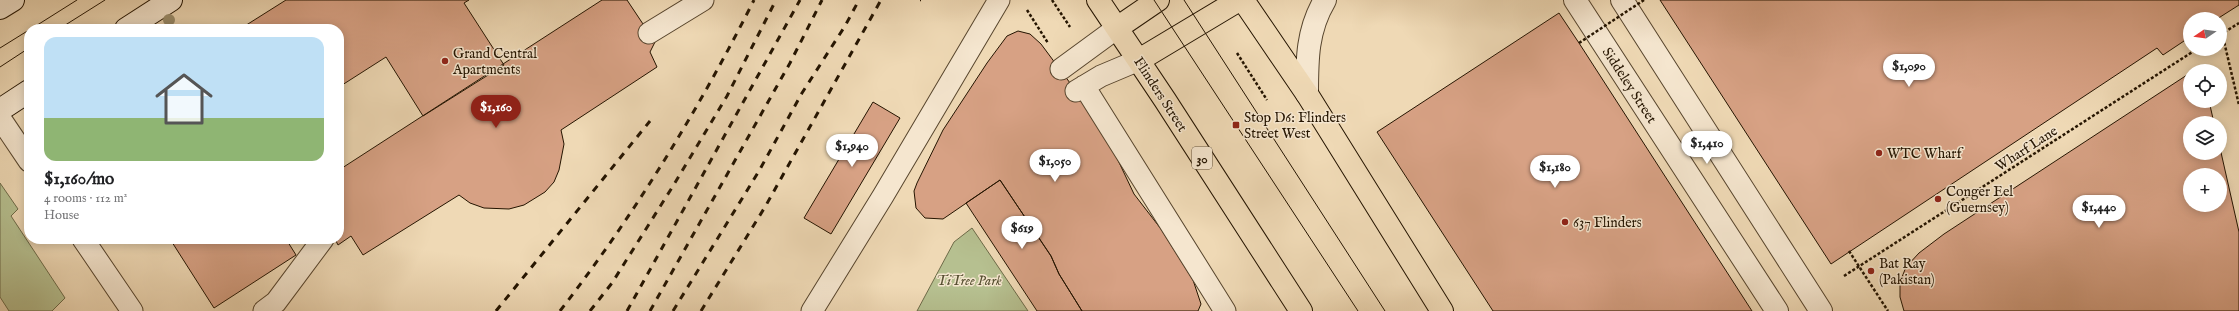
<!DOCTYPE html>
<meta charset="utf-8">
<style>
body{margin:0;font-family:"IM FELL English",serif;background:#f2f2f2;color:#202124;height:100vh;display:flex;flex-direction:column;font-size:15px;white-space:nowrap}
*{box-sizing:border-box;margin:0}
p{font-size:13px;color:#757577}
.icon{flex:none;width:22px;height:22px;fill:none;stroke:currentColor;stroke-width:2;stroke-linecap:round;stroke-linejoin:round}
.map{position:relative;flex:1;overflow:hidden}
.panel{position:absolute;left:24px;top:24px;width:320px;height:220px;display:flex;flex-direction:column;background:#fff;border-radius:16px;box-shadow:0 2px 10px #0003}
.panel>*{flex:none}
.needle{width:26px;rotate:257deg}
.fabs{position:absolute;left:2183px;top:12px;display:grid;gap:8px}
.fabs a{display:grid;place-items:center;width:44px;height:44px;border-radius:50%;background:#fff;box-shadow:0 2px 10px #0003;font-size:20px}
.price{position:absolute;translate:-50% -34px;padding:0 9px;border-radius:14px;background:#fff;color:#222;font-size:13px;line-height:26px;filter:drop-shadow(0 1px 2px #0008)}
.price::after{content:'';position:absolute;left:50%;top:24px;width:12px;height:9px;margin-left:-6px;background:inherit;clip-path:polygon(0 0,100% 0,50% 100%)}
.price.active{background:#8f2418;color:#fff}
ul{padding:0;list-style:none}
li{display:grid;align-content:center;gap:8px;height:212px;padding:0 20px}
li span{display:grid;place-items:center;height:124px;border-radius:12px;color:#555}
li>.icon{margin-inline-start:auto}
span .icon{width:72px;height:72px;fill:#fffc;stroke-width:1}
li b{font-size:17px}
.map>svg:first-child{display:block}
</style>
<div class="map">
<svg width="2239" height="311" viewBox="0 0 2239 311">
<rect width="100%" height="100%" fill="#efd9b5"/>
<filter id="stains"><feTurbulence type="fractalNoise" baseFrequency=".005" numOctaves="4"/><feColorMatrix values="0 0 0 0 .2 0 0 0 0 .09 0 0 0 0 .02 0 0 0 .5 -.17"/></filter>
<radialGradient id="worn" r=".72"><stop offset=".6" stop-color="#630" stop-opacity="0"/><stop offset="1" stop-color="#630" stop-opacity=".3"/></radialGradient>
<path fill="#b6c090" stroke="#6d6a48" d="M0 183 18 209 11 216 65 298 52 311H9L0 297Z
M972 228 1028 311H917L954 242Z"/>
<path fill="#d7a184" stroke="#241400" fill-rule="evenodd" d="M286 0H469L464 3 504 65 423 116 386 57 339 87V29H240Z
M602 0H627L655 42 650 52 657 67 561 130 564 144 559 170 554 182 545 192 524 205 509 209 484 208 470 203 459 195 363 255 351 236 338 245 335 239H339V170Z
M1660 0H2239V5L2217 19H2190V37L2163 55 2157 48 1831 264Z
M1559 13 1579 43 1752 311H1493L1377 132Z
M1018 31 1030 34 1041 44 1076 91 1116 156 1134 194 1161 229 1193 280 1201 304 1198 311H1082L1059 274 1051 256 1000 180 943 219 925 218 916 208 914 191 917 183 943 130 987 63 1007 36Z
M2187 75 2190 83V101H2209L2214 123H2190V153H2220V148L2239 232V311H1904L1900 297V282L1906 267 1919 253 1944 234ZM2190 175H2220V205H2190Z
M873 102 900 118 831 234 804 218Z
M1000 180 1051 256 1059 274 1082 311H1037L966 203Z
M170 239H286L296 255 214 308Z"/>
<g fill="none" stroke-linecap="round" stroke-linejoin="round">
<defs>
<path id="service" d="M649 33 703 0
M1061 69 1117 28
M1084 86 1225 311
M1076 91 1101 76 1139 60
M0 118 29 161
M83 239 132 311
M264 311 276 302 323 239
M812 311 883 196 999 0"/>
<path id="minor" d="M1575 0 1777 311
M1622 0 1821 311
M1307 94C1307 60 1307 30 1325 0"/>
<path id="secondary" d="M0 8 13 0
M126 29 171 0
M0 110 29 91"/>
<path id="primary" d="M1098 0 1165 100 1301 311
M1243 0 1307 94 1442 311
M1117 28 1158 0
M1139 60 1239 0"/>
</defs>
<use href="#service" stroke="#57452d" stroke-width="23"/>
<use href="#minor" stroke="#57452d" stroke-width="24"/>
<use href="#secondary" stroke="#241400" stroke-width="24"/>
<use href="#primary" stroke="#241400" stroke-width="24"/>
<path stroke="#241400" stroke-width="2.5" stroke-dasharray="3 2" stroke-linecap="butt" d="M920 0H921
M1052 0 1070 27
M1027 10 1048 43
M2222 33 2239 105
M2220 35 2239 23
M1237 53 1267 100
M1844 276 2197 49"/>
<use href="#service" stroke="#f5e6cf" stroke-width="21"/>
<use href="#minor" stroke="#f5e6cf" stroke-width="22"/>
<use href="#secondary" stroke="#f5e6cf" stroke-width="22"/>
<use href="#primary" stroke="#efd9b5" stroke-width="22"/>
<path stroke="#241400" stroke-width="1" d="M1154 0 1358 311
M1184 0 1385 311
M31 29 77 0
M59 29 105 0
M0 48 29 30
M0 67 29 48"/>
<path stroke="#241400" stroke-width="3" stroke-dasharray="7 7" stroke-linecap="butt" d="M496 311 650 121
M560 311C635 214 699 109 754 0
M590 311 612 283 673 186 727 96 776 0
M627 311 800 0
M650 311 790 63 822 0
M673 311 759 171 802 93 845 26 859 0
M701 311 765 207 881 0"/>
<path stroke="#241400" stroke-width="2.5" stroke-dasharray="3 2" stroke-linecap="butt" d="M1579 43 1644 0
M1849 251 1888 311"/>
</g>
<circle fill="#9b8e6d" cx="169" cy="20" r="6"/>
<g fill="#8f2418" stroke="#f5e6cf" stroke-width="1.5">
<circle cx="445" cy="61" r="4"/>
<rect x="1232" y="121" width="8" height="8" rx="2"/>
<circle cx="1879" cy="153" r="4"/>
<circle cx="1938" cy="199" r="4"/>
<circle cx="1565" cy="222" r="4"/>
<circle cx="1871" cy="271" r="4"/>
</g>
<g text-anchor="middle" stroke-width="3" stroke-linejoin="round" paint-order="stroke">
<rect fill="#f5e6cf" stroke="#63533e" stroke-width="1" x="1192" y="147" width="20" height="22" rx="3"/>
<g font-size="13" font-weight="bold" fill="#241400">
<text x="1202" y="163">30</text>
</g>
<g font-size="14" fill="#241400" stroke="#f5e6cf" text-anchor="start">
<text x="453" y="58">Grand Central<tspan x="453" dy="16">Apartments</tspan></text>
<text x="1244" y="122">Stop D6: Flinders<tspan x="1244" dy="16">Street West</tspan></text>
<text x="1887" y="158">WTC Wharf</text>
<text x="1946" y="196">Conger Eel<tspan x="1946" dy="16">(Guernsey)</tspan></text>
<text x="1573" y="227">637 Flinders</text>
<text x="1879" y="268">Bat Ray<tspan x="1879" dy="16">(Pakistan)</tspan></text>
</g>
<g font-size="14" fill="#241400" stroke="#f5e6cf">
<text transform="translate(1630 85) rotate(57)" y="5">Siddeley Street</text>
<text transform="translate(1161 94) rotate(57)" y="5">Flinders Street</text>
<text transform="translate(2026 148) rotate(-33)" y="5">Wharf Lane</text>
</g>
<g font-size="14" font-style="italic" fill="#575032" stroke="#f5e6cf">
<text x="969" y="285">TiTree Park</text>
</g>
</g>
<rect width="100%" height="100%" filter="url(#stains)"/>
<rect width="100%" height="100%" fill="url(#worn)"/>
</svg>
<div class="fabs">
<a><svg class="needle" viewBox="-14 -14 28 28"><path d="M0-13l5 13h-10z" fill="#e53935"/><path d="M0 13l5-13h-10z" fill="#757577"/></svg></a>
<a><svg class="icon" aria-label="locate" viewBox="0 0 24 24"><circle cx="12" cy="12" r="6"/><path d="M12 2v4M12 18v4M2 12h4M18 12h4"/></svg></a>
<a><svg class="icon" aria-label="layers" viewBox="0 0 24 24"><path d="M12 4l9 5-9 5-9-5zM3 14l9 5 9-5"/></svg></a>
<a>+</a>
</div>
<b class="price" style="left:1909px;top:88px">$1,090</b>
<b class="price active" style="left:496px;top:129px">$1,160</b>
<b class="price" style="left:1707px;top:165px">$1,410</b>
<b class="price" style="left:852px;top:168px">$1,940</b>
<b class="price" style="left:1055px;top:183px">$1,050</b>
<b class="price" style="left:1555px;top:189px">$1,180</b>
<b class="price" style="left:2099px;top:229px">$1,440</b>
<b class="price" style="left:1022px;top:250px">$619</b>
<section class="panel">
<ul>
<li><span style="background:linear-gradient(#bfe0f5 65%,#8fb573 0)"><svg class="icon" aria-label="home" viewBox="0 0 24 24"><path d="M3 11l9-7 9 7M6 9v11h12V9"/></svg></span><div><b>$1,160/mo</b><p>4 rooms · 112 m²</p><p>House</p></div></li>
</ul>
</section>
</div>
